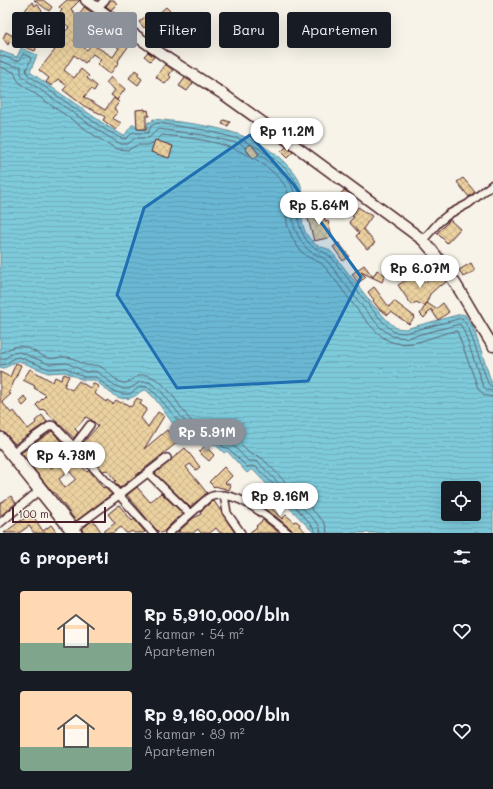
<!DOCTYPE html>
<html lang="id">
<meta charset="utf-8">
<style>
body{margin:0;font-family:Mali,sans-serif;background:#242831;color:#f1f3f6;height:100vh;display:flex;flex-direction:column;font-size:15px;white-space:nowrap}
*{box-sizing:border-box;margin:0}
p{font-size:13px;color:#9ea1a6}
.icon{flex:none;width:22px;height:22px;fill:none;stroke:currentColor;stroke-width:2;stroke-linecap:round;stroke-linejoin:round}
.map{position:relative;height:533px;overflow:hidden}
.details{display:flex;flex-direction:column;background:#171b24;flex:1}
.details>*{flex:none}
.guide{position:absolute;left:12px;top:12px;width:469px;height:36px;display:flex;gap:8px}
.controls{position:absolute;left:441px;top:481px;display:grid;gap:8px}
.controls a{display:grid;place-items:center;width:40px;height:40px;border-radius:4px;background:#171b24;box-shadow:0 4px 16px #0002;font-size:20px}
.scale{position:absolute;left:12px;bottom:10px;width:94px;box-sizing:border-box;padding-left:4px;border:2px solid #4a1f2b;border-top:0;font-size:11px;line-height:14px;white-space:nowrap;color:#4a1f2b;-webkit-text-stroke:3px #f7f3e8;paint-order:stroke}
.price{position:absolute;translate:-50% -34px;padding:0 9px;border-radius:14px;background:#fff;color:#222;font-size:13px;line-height:26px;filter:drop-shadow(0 1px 2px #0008)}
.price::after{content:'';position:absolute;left:50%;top:24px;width:12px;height:9px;margin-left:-6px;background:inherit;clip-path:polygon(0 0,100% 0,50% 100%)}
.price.active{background:#8c9099;color:#fff}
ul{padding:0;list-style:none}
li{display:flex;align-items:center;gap:12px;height:100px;padding:0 20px}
li span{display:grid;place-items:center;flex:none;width:112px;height:80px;border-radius:4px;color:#555}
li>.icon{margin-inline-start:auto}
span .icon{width:48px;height:48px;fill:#fffc;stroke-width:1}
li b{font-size:17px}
h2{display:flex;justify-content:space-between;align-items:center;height:48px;padding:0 20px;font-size:17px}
.pill{padding:0 14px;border-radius:4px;background:#171b24;box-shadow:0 4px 16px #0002;font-size:14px;line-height:36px}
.pill.active{background:#8c9099;color:#fff}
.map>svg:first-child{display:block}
</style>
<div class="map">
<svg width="493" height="533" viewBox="0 0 493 533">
<defs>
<pattern id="water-rules" width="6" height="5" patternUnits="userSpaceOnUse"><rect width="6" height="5" fill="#7dcadb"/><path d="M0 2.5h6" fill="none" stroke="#6eadbc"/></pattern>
<pattern id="building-cross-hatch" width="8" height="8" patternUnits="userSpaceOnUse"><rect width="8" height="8" fill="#ebd1a0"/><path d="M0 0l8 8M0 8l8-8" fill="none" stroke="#cbb38a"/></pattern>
</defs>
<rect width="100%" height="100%" fill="#f7f3e8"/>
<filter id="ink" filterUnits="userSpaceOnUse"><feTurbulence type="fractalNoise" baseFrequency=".025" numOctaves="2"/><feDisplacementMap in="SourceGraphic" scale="8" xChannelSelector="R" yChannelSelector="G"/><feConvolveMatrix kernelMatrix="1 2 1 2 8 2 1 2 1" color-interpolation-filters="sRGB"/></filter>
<g filter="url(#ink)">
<path fill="url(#water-rules)" stroke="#698695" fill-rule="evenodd" d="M21 48 37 55 30 72 107 126 124 136 132 125H136L137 129 146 130 148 122H152L153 119C198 124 250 128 284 162 290 168 297 175 300 183 309 203 292 223 314 243 318 247 323 247 328 249 331 251 333 254 335 256L373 305 388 321 396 328 405 329 461 314 465 315 473 327 493 387V533H321L320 531 318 533H314L252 469 247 473 227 451 224 453C219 448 213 442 206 440 199 438 192 441 185 436 169 424 162 403 146 390 140 390 138 395 133 397 116 404 106 387 94 380H83L65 372 48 373 19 361C12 362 8 369 0 368V51L17 57ZM448 488H474V514H448Z"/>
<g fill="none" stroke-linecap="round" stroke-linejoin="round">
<path stroke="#5e6371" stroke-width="1" d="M0 55 16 61 20 60 23 54 30 57 31 59 26 70 28 75 104 129 123 139 127 138 133 132 137 133H148L151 126 157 123 204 130 243 140 250 144
M0 61 14 66H21V74L25 79 102 133 121 144H128L135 138H149L158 129 203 135 241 144 245 147
M0 67 14 72 17 79 21 84 98 138 117 149 128 150 137 145H147L153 143
M157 140 162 135C191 138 224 141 249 156
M253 145C268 154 299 174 299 193 299 210 295 219 304 236 312 251 321 248 332 258L370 307 385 324 394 332 405 333 462 318 469 329 488 383 490 386H493
M260 155C271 162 293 179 294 193 295 213 288 219 300 239 303 245 308 251 315 254 320 257 324 257 328 262L366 311 381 328 392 336 406 338 460 324 464 331 483 386 487 390 493 391
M255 159C265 165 286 181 288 193 290 204 284 215 288 227 291 236 296 246 303 253 308 259 318 260 323 265 339 282 372 337 392 342 415 349 436 333 457 331L478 388 484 395 493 397
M0 353C7 351 12 346 20 346 29 347 39 355 48 358 54 360 60 356 66 357 74 357 79 363 86 365 91 366 96 364 101 367 109 371 114 381 123 383 131 385 138 368 154 378 172 388 180 410 194 424L207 425 216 428 228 436 236 440 250 454 258 456 263 459 323 521 326 526 327 533
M0 359H4L13 353 20 352 49 364 67 363 86 372 93 371 98 372 114 385 123 389H129L140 382H149L161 391 191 429 194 430 206 431 213 433 226 442 233 445 248 461H255L259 463 319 525 321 533
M0 365 6 364 14 358 19 357 49 369 66 368 84 377H96L111 390 122 394H130L141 386 147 387 157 395 188 433 194 435 206 436 211 438 224 447 229 449 247 467 252 466 256 467C265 477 315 524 316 533"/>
</g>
<path fill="url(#building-cross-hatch)" stroke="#4a1f2b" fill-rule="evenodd" d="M34 0H43L52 7 49 11Z
M67 0H80L71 9 78 17 84 7 132 41 118 61 119 62 110 74 97 64 101 60 93 54 85 63 74 55 64 70 74 78 81 69 89 76 87 78 97 86 94 91 91 89 84 97 105 110 114 98 119 102 114 109 118 112 112 118 121 123 116 130 103 120 105 117 101 114 84 106 63 90 67 86 58 79 52 86 46 82 49 78 39 70 55 50 46 44H45L38 35 52 25 61 37 69 27 57 17 62 10 59 7ZM86 17 113 36 109 41 119 48 113 57 92 44 87 50 74 41 81 31 78 29Z
M110 0H114L117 4 111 10 106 6Z
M32 2 35 6 37 4 44 14 34 26 31 23 26 29 14 19 19 13 21 15Z
M166 7 174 15 166 23 158 14Z
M146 16 150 22 144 28 139 22Z
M166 28 173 35 161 46 156 41 163 34 161 32Z
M6 32 13 36 14 33 24 38 18 45 9 42 8 45 3 38Z
M31 40 38 42 35 51 22 46Z
M148 52 154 57 150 61 144 56Z
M165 64 173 70 169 75 171 77 165 84 156 77Z
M135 70 139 73 137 75 142 79 138 85 129 78Z
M111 77 125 89 117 100 111 95 115 90 106 83Z
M185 78 193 83 187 91 179 86Z
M145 109V111L148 110 149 116H146V129H137L136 110Z
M224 120 230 122 228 126 222 124Z
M155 140 173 146 169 158 151 152Z
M251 144 259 154 253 159 245 148Z
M286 147 293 152 287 158 281 152Z
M463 178 475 192 469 197 457 182Z
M344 190 354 197 347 206 338 197Z
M358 207 372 216 363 229 375 243 367 249 356 236 359 233 349 222 354 217 352 216Z
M321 210 326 222 328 221 332 237 314 241 307 215Z
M450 220 460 229 447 243 437 233Z
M339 243 349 256 343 261 333 247Z
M471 263 475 271 463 277 459 270Z
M364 265 373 277 377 270 385 275 382 282 361 272 366 277 358 283 352 274Z
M418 273 425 283 430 278 433 281 439 275 446 282 441 286 440 285 430 294 425 306 416 302 412 305 408 300 398 285Z
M374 287 389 307 394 301 415 317 409 324 391 312 388 315 379 309 373 301 374 300 368 292Z
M427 303 436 309 443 303 449 312 438 320 431 309 424 318 420 314Z
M16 363 21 365 9 393 11 394 2 402 11 413 14 411 28 429 36 423 35 421 42 415 47 422 15 444 6 434 0 431V372L10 377Z
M30 369 53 382 55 377 61 380 64 374 69 376 64 386 72 390 79 381 90 388 93 383 99 387 94 393 106 402 107 400 113 404 116 400 121 403 123 402 131 407 137 398 142 401 140 404 147 409 141 418 148 427 158 412 164 416 144 449 167 430 178 442 120 488 114 482 116 481 107 470 103 471 97 464 98 463 90 453 81 445 98 426 93 421 86 417 75 429 78 432 74 438 43 409 41 411 36 405 46 395 34 388 35 386 23 380Z
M24 396 28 401 23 406 19 401Z
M52 431 87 472 89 470 95 477 103 488 104 487 112 494 76 521 54 492 53 493 21 453ZM52 451 60 461 51 468 43 458ZM69 471 76 479 65 488 59 479Z
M205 446 214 455 209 461 199 452Z
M185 448 200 467 196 470 190 464 186 467 207 493 190 507 155 473Z
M224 467 232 476 225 483 231 485 229 490 215 486 214 487 209 482Z
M137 487 150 502 161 493 182 513 162 533H160L154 527 127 495Z
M250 495 267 504 282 519 286 515 294 522 296 521 300 524 299 526 307 533H293L291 529 275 516 248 498Z
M11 496 16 503 0 516V503Z
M214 501 235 533H220L216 528 210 533H201L198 529 193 533H179L178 532 192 519 201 514 200 512 210 503Z
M119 505 132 521 134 519 145 532 143 533H134L132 531 129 533H126L121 527 113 533H83L82 529 93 520 102 533 115 523 108 514Z
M31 513 43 531 51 525 57 533H34L29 526 19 533H4Z
M263 520 268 524 280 533H249L257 527 256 526Z"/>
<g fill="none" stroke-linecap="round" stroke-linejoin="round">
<defs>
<path id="street" d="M97 8 105 0
M423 240 439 222 449 214 468 204 493 184
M74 446 90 425
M12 453 51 425 54 426 119 495 73 529
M148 473 190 514
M224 495 227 513 241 533
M0 523 41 489
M153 533 119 495 167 458
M169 533 208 498C233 485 270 519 288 533"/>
<path id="secondary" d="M86 0 170 60 223 94 290 142 423 240C452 271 470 311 493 346"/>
<path id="highway" d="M0 439 75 533"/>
</defs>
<use href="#street" stroke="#4a1f2b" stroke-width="10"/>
<use href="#secondary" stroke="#4a1f2b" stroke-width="13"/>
<use href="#highway" stroke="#4a1f2b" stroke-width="16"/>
<use href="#street" stroke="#f7f3e8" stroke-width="7"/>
<use href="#secondary" stroke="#f7f3e8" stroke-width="10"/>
<use href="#highway" stroke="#f7f3e8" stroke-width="13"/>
</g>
</g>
<path fill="#1f6fb2" fill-opacity="0.2" stroke="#1f6fb2" stroke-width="3" stroke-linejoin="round" d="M250 135 294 185 361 277 308 381 177 388 117 295 144 208Z"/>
</svg>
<div class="controls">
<a><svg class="icon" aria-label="locate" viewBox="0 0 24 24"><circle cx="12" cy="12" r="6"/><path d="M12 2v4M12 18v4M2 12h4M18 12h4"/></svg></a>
</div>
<div class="scale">100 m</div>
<b class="price" style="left:287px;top:152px">Rp 11.2M</b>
<b class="price" style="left:319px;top:226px">Rp 5.64M</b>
<b class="price" style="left:420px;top:289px">Rp 6.07M</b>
<b class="price active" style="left:207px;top:453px">Rp 5.91M</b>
<b class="price" style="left:66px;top:476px">Rp 4.73M</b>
<b class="price" style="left:280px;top:517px">Rp 9.16M</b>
<div class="guide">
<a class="pill">Beli</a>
<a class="pill active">Sewa</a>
<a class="pill">Filter</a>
<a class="pill">Baru</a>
<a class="pill">Apartemen</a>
</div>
</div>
<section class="details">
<h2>6 properti<svg class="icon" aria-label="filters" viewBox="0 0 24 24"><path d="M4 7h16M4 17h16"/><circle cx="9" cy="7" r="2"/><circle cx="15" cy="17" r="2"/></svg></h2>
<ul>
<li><span style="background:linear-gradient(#ffd9b3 65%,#7fa58c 0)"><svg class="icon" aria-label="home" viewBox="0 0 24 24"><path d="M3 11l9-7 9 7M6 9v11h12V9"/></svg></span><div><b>Rp 5,910,000/bln</b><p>2 kamar · 54 m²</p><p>Apartemen</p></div><svg class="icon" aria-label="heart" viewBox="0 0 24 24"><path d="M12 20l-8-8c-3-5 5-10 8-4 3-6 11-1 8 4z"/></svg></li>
<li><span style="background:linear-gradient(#ffd9b3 70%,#7fa58c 0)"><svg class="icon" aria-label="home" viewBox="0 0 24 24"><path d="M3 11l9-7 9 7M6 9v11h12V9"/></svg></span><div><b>Rp 9,160,000/bln</b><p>3 kamar · 89 m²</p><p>Apartemen</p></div><svg class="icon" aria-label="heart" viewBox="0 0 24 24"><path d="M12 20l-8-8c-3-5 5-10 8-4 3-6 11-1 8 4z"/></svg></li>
</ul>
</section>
